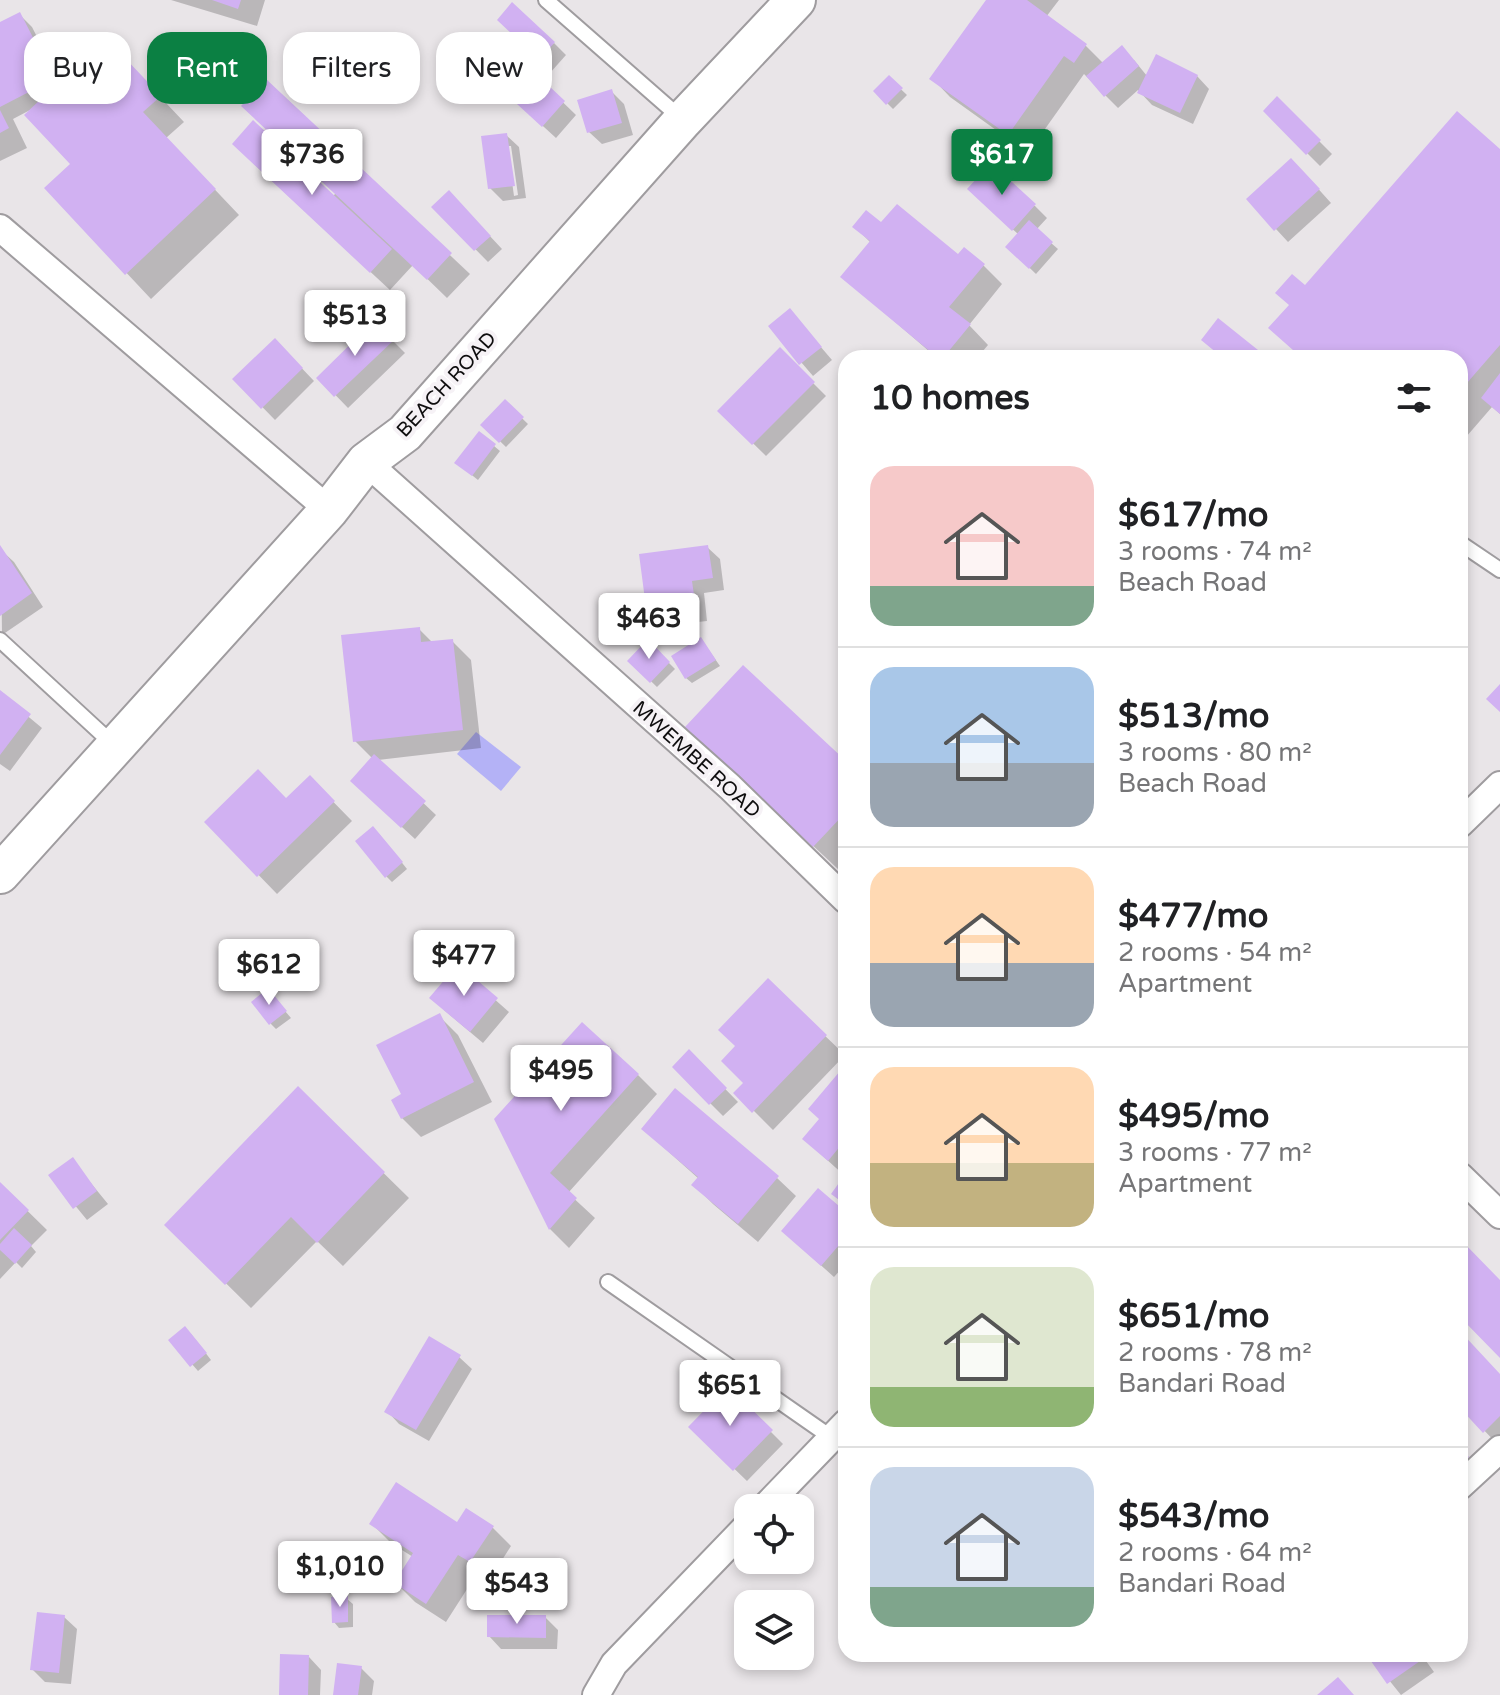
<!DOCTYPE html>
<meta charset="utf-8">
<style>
body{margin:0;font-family:"Varela Round",sans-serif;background:#f2f2f2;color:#202124;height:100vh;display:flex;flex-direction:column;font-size:30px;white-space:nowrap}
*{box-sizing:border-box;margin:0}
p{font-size:26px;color:#757577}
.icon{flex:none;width:44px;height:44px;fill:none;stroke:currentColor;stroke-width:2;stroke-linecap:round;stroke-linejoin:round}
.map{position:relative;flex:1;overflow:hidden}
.panel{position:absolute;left:838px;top:350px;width:630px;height:1312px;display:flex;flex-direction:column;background:#fff;border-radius:24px;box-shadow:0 4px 12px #0003}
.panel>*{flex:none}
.hud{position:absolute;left:24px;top:32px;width:694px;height:72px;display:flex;gap:16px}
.controls{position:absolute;left:734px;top:1494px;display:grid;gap:16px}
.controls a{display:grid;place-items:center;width:80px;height:80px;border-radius:16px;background:#fff;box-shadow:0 4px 12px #0003;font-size:40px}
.price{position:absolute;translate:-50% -68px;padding:0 18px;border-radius:8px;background:#fff;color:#222;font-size:26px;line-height:52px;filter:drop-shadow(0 2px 4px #0008)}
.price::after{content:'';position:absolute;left:50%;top:48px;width:24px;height:18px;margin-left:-12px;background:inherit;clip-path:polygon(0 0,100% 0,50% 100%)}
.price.active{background:#0b8043;color:#fff}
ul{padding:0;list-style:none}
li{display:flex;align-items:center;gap:24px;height:200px;padding:0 32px}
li+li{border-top:2px solid #e0e0e0}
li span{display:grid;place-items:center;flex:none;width:224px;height:160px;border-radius:24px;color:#555}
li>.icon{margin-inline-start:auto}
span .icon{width:96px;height:96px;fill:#fffc;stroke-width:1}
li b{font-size:34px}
h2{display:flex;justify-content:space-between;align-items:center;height:96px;padding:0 32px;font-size:34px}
.chip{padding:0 28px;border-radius:24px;background:#fff;box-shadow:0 4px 12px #0003;font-size:28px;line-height:72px}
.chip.active{background:#0b8043;color:#fff}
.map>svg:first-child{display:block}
</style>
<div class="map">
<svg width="1500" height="1695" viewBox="0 0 1500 1695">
<rect width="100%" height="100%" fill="#e9e5e8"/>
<path fill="#b4b2f6" d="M476 732 521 767 501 791 457 754Z"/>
<path fill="#0003" fill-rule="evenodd" d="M171 0H265L257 26Z
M988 0H1059L1046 17 1086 46 1104 64 1134 60 1147 76H1197L1209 89 1193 124 1152 105 1138 90 1118 108 1084 74 1028 153 950 97 932 78Z
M20 15 32 27 61 84 131 66 184 122 166 138 239 215 151 299 47 188 73 164 32 109 13 119 27 148 0 161V25Z
M554 43 566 55 542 82 576 115 556 138 495 82Z
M889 78 907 95 893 109 875 91Z
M266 82 470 274 447 298 413 265 390 290 253 163 333 196 336 193Z
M612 92 624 104 633 135 602 144 589 132Z
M1277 99 1332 154 1320 166 1265 111Z
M506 135 519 147 526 198 503 201 490 188ZM507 146H511L518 195 514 196Z
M1500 152V414L1492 407 1460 444V358H1302L1271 328 1305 288Z
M1304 173 1331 203 1288 242 1249 200Z
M982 202 1035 206 1047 218 1036 230 1058 249 1036 274 1008 247 1019 235Z
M461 205 502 249 488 262 434 207Z
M882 225 983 265 1002 284 969 325 988 345 977 358H937L843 277 871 243 855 227Z
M790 311 832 360 813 376 771 327Z
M375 323 405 353 348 408 319 378Z
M275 340 314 381 275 420 235 379Z
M780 350 826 396 766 456 720 411Z
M505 402 528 424 506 447 483 425Z
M494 446 500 451 478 480 463 468Z
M707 547 720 559 724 590 704 593 707 621 662 626 649 614Z
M1 550 14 562 43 607 2 635Z
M419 629 433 643 452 641 471 660 481 748 378 760 436 815 415 839 365 793 373 759 355 741Z
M701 639 720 666 692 683 686 678Z
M648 642 675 669 657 687 630 661Z
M0 693 42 728 10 771 0 764Z
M713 752 846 764V863L839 870Z
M310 778 352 821 277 894 207 822 287 801Z
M379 834 407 869 392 882 386 876Z
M458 967 509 1012 483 1043 444 1010Z
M768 981 845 1055 773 1130 736 1093 746 1083 738 1046Z
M273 997 291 1018 276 1029 271 1024Z
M439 1016 458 1035 492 1102 421 1137 402 1118 404 1095Z
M689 1052 738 1102 723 1116 674 1067Z
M846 1067V1206L833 1194 846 1177 804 1139 821 1119Z
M638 1075 657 1094 568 1193 595 1218 569 1248 550 1229 497 1120Z
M298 1089 409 1198 343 1266 317 1241 251 1308 167 1225Z
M643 1129 777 1178 796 1196 758 1242 713 1204 694 1185 699 1179Z
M72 1160 108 1204 87 1220 51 1176Z
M0 1184 47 1230 31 1246 36 1252 22 1268 16 1262 0 1279Z
M846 1215V1269L843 1267 834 1277 796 1243Z
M1462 1243 1500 1282V1355L1460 1314Z
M1460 1333 1500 1376V1447L1460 1405Z
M191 1334 211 1360 198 1371 171 1340Z
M459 1357 472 1369 429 1441 399 1424 387 1411Z
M728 1389 783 1444 747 1481 691 1427Z
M372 1524 492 1527 511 1546 490 1579 478 1572 446 1622 415 1602 396 1583 413 1557 391 1543Z
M347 1599 353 1604V1627L339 1628 334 1622Z
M64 1617 77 1629 71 1684 45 1682 32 1669Z
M545 1617 558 1630 557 1649H501L489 1636Z
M1368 1654H1421L1434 1672 1401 1695Z
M309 1657 321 1670 320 1695H281Z
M361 1668 374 1681 372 1695H335Z"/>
<path fill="#d1b1f2" d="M212 0H241L238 9Z
M986 0H1027L1087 44 1074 63 1064 56 1008 135 929 79Z
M512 2 555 42 531 69 565 101 542 127 480 70 512 34 497 20Z
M20 12 54 79 0 107V22Z
M106 38 161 96 143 112 216 189 125 275 44 188 70 164 24 115Z
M1122 45 1139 66 1104 97 1086 76Z
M1156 54 1198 75 1180 113 1137 93Z
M889 75 903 88 886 105 873 91Z
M266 79 452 253 427 280 241 106Z
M612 89 622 123 587 133 577 100Z
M1277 96 1321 140 1306 155 1263 111Z
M0 110 9 128 0 133Z
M1457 111 1500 149V345L1460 391V358H1302L1268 328 1289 305 1275 293 1292 274 1305 285Z
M253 120 392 249 370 273 232 144Z
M507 133 515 186 488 189 481 136Z
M1291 158 1320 189 1274 231 1246 199Z
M991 163 1036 204 1012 231 967 189Z
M449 190 491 236 474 251 431 207Z
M897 204 958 254 964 247 985 264 949 307 971 324 943 358H938L840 277 870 241 852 227 866 210 881 222Z
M1029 220 1053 242 1029 269 1005 247Z
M790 308 822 347 799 365 768 326Z
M1218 318 1268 358H1223L1201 340Z
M375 320 394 340 334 397 316 378Z
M275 338 303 368 261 409 232 379Z
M780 347 815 382 752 445 717 411Z
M1500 373V414L1481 398Z
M505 399 524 417 499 443 480 425Z
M479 431 496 444 472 476 454 463Z
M0 545 32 593 0 616Z
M708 545 713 578 692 581 696 609 647 615 639 554Z
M420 627 421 642 453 639 463 730 353 742 341 635Z
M701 637 716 660 685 679 671 656Z
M648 639 670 662 650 683 627 661Z
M743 665 846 761V812L813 847 685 727Z
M1500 684V712L1486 699Z
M0 690 31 714 0 755Z
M374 754 426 801 401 828 350 781Z
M258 769 286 798 310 775 335 801 257 877 204 822Z
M373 826 403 862 385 878 355 841Z
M458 964 498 998 470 1032 429 998Z
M768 978 827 1035 752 1113 733 1093 743 1083 721 1061 735 1046 718 1030Z
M268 988 287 1011 269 1025 251 1002Z
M440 1013 474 1082 401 1119 391 1100 401 1094 376 1045Z
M582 1022 639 1074 550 1173 577 1198 549 1230 494 1119Z
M689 1049 727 1088 709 1105 672 1067Z
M846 1064V1139L828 1161 802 1139 819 1119 808 1109Z
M298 1086 385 1172 317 1243 291 1217 225 1285 164 1225Z
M675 1088 779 1176 738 1224 691 1185 698 1177 641 1129Z
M73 1157 97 1191 73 1209 48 1175Z
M846 1173V1205L831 1194Z
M0 1182 29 1210 0 1240Z
M818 1188 846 1212V1237L821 1266 781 1231Z
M14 1228 32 1245 15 1264 0 1250V1244Z
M1462 1241 1500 1280V1358L1460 1317Z
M185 1326 207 1353 190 1367 168 1340Z
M1460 1331 1500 1374V1416L1483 1433 1460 1408Z
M429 1336 461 1355 416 1430 384 1412Z
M728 1386 773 1430 733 1471 688 1427Z
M1460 1447 1469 1457 1460 1466Z
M396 1482 457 1522 466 1508 494 1526 470 1562 458 1555 426 1604 394 1583 413 1553 369 1524Z
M348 1596V1622L332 1623 331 1597Z
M37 1612 65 1615 59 1673 30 1670Z
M487 1615H546V1638L487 1637Z
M280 1654 309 1655 308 1695H279Z
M1366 1654H1420L1423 1659 1387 1684Z
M337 1663 362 1666 358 1695H333Z
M1338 1677 1354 1695H1317Z"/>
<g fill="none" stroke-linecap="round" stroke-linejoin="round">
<defs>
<path id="service" d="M546 0 683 120
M1460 543 1500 570
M0 640 115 746
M608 1282 832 1438"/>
<path id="minor" d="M0 228 329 510
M366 462 730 787 846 900
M1460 824 1500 785
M1460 1176 1500 1215
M1460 1486 1500 1449
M764 1508 846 1423
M596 1695 614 1664 748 1525"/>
<path id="secondary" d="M0 874 329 510 366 462 405 433 683 120 796 0"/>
</defs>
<use href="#service" stroke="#9f9c9f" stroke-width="18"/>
<use href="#minor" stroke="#9f9c9f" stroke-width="30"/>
<use href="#secondary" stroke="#9f9c9f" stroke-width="42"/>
<use href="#service" stroke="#fff" stroke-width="14"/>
<use href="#minor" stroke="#fff" stroke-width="26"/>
<use href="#secondary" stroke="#fff" stroke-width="38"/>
</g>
<g text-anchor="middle" stroke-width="8" stroke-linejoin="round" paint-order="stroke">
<g font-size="20" fill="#0f0e0f" stroke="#f6f2f6">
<text transform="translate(446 384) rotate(-47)" y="7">BEACH ROAD</text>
<text transform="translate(697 759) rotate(42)" y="7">MWEMBE ROAD</text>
</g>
</g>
</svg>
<div class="controls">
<a><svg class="icon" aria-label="locate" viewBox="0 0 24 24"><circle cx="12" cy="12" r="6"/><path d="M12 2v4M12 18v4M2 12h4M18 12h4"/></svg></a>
<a><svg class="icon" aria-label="layers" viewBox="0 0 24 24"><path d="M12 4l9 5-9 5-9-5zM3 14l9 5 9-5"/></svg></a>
</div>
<b class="price" style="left:312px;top:197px">$736</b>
<b class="price active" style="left:1002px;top:197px">$617</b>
<b class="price" style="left:355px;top:358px">$513</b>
<b class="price" style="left:649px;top:661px">$463</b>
<b class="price" style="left:464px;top:998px">$477</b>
<b class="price" style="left:269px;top:1007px">$612</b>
<b class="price" style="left:561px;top:1113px">$495</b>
<b class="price" style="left:730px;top:1428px">$651</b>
<b class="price" style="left:340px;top:1609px">$1,010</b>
<b class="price" style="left:517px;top:1626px">$543</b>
<div class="hud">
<a class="chip">Buy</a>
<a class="chip active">Rent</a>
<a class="chip">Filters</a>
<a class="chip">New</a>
</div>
<section class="panel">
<h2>10 homes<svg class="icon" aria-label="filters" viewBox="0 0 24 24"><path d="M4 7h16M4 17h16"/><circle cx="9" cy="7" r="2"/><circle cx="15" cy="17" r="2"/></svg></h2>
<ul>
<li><span style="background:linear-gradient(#f6c9c9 75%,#7fa58c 0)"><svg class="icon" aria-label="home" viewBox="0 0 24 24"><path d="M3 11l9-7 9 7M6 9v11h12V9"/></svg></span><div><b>$617/mo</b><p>3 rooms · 74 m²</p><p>Beach Road</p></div></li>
<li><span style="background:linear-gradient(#a9c7e8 60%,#9aa5b1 0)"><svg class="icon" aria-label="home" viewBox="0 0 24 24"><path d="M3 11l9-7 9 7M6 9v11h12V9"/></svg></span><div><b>$513/mo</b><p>3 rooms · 80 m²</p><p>Beach Road</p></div></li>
<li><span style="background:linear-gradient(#ffd9b3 60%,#9aa5b1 0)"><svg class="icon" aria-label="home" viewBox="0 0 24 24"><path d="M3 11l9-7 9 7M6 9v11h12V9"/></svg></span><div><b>$477/mo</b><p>2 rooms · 54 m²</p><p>Apartment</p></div></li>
<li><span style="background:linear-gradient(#ffd9b3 60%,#c2b280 0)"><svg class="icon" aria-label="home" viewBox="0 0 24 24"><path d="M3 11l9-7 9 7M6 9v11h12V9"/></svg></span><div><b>$495/mo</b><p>3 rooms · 77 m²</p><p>Apartment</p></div></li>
<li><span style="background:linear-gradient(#dfe7d0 75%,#8fb573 0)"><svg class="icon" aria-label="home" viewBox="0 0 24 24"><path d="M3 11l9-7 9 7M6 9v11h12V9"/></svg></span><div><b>$651/mo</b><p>2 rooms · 78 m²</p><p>Bandari Road</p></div></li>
<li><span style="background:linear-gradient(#c9d6e8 75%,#7fa58c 0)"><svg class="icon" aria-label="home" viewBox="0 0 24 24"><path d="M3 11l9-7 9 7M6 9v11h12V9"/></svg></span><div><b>$543/mo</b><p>2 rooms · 64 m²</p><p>Bandari Road</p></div></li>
</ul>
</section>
</div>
